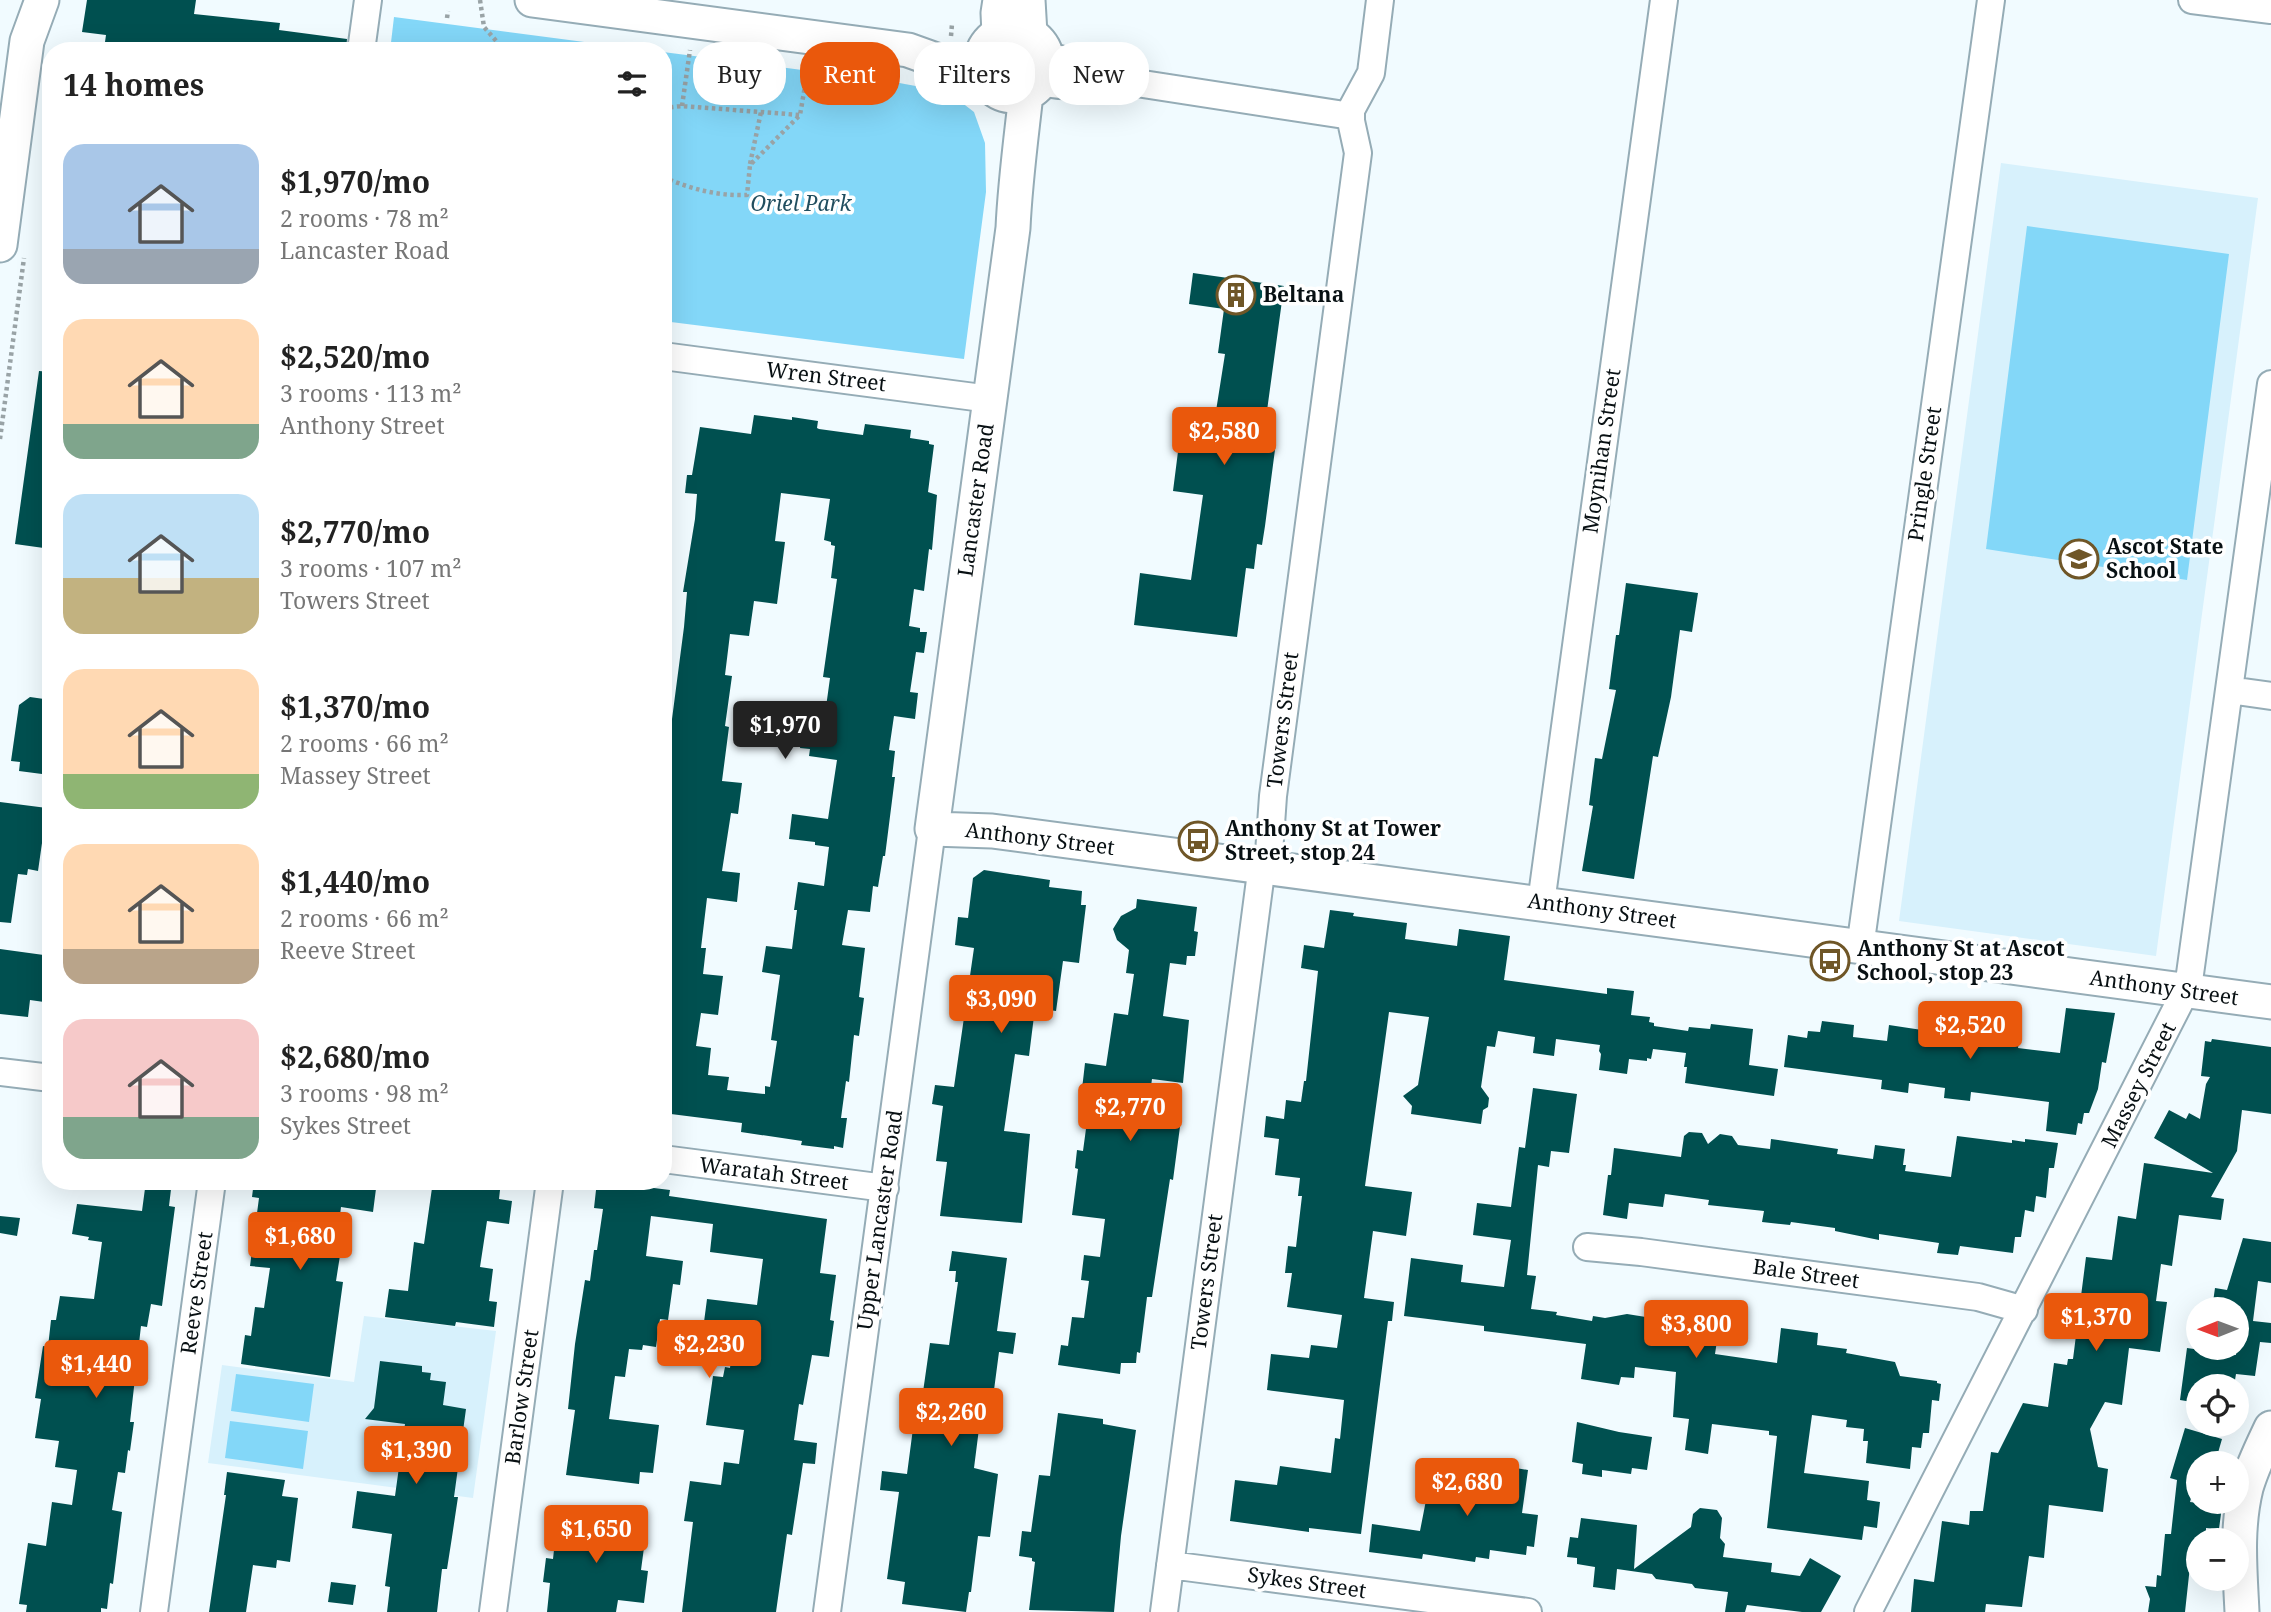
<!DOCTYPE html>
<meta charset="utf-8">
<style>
body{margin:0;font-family:"Noto Serif",serif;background:#f6f6f6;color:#222;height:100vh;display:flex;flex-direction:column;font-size:26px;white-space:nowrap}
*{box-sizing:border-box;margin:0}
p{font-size:23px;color:#767676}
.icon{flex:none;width:38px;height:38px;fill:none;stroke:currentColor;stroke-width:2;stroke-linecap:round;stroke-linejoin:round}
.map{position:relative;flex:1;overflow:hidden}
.drawer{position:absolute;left:42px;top:42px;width:630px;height:1148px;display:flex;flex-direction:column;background:#fff;border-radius:28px;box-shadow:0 7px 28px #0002}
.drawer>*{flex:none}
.banner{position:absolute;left:693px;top:42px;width:665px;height:63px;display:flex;gap:14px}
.needle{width:46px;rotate:269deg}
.tools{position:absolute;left:2186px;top:1297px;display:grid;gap:14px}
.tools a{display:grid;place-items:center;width:63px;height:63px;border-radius:50%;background:#fff;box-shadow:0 7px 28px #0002;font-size:35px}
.price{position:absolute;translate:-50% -60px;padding:0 16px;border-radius:7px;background:#ea580c;color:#fff;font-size:23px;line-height:46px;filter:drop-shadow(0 2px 4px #0008)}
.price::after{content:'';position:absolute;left:50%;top:42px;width:21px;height:16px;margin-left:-10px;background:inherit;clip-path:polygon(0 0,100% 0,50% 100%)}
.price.on{background:#222;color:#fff}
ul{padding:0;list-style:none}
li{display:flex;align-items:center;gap:21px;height:175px;padding:0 21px}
li span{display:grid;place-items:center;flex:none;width:196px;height:140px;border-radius:21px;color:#555}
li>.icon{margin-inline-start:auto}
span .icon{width:84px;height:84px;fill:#fffc;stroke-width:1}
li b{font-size:30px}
h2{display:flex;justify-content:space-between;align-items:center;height:84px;padding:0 21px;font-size:30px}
.chip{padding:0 24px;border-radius:28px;background:#fff;box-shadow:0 7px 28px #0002;font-size:24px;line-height:63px}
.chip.on{background:#ea580c;color:#fff}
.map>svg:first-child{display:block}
</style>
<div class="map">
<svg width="2271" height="1612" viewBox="0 0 2271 1612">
<rect width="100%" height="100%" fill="#f1fbff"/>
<path fill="#d7f1fc" d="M2001 163 2258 198 2156 956 1899 921Z
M364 1316 496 1331 473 1498 208 1463 222 1365 354 1382Z"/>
<path fill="#83d7f8" d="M394 17 653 51H390Z
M663 52 894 82 948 92 974 112 985 143 986 192 964 359 663 321Z
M2027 226 2229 254 2187 580 1986 549Z
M236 1374 314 1384 309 1422 231 1411Z
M230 1421 308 1431 303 1469 225 1458Z"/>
<path fill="#005050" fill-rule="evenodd" d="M87 0H196L194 14 280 23 279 30 347 39 346 51H127V45L105 42 106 35 82 32Z
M1193 273 1284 286 1263 440 1276 442 1265 526 1262 545 1257 544 1254 569 1246 568 1237 637 1134 625 1140 573 1191 580 1203 495 1173 491 1181 428 1209 432 1212 411H1216L1225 354 1218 353 1224 309 1189 304Z
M39 371 51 372V549L15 544Z
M754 415 792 420V417L818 421 817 428 819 429 863 435 865 424 911 430 910 438 929 441V444L934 445 928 492 937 495 932 550 929 549 924 591 914 589 909 626 920 628V632H927L924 653 916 652 910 692 918 693 915 719 894 716 889 750 895 751 892 777H895L885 856H883L878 887 873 886 870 912 848 910 842 945 865 948 859 997 864 998 859 1036 854 1035 849 1082 846 1081 841 1118H847L843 1148 834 1146V1149L801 1145 802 1141 741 1132 742 1123 663 1113V759L669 718 672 719 684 627 687 592H683L695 519 697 494 685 493 687 475H692L700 427 751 434ZM781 493 830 499 824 540 831 542V545L835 546 831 578 837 579 823 677 830 678 823 729 803 727 800 748 810 749 809 756 837 760 828 819 792 814 789 839 815 842V845L829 847 824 886 798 882 794 910H797L792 949 766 946 762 972 780 975 771 1040 777 1041 770 1087 765 1086V1094L727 1090 729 1077 708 1075 711 1048 696 1046 701 1013 718 1015 723 976 703 974 706 948H701L707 898 737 902 740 873 722 871 731 813 738 814 742 783 722 781 729 727 725 726 732 676 725 675 730 634 749 636 754 601 777 604 785 542 775 541Z
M1626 583 1698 593 1692 632 1680 630 1671 697 1658 757 1653 756 1634 879 1582 871 1593 806 1589 805 1595 758 1602 759 1616 690 1609 689 1616 635H1619Z
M30 697 51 700V767L44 766 42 774 19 771 20 762 11 761 19 705Z
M0 802 47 808 38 871 28 869 27 875 18 874 11 923 0 922Z
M984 870 1050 880 1049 887 1082 891 1081 905H1086L1079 963 1063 961 1056 1011 1035 1008 1029 1056 1015 1054 1004 1131 1030 1134 1022 1223 940 1216 947 1162 936 1161 943 1106 932 1104 935 1085 954 1087 974 948 955 945 958 917 968 918 973 878Z
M1137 899 1197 907 1194 931 1198 932 1195 956H1187L1186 965 1170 963 1163 1016 1189 1020 1183 1083 1152 1079 1147 1115 1181 1119 1173 1180 1170 1179 1152 1297H1147L1140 1353 1137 1352 1136 1363H1121L1120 1374 1058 1365 1061 1345 1068 1346 1072 1317 1084 1318 1089 1281 1081 1280 1084 1255 1100 1257 1105 1219 1072 1215 1078 1169 1075 1168 1077 1150 1083 1151 1090 1099 1081 1098 1085 1063 1106 1066 1114 1013 1128 1015 1134 974 1126 973 1129 950 1117 940 1113 929 1121 916 1136 908Z
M1330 910 1354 913 1353 916 1407 923 1405 939 1457 946 1459 929 1510 936 1504 980 1607 994V988L1634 991 1631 1015 1650 1017 1649 1022 1654 1023V1026L1688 1031 1689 1027 1710 1029 1711 1024 1753 1029 1749 1065 1778 1069 1774 1096 1753 1093 1685 1083 1687 1067H1684L1686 1053 1653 1049 1651 1059 1647 1058V1061L1629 1059 1627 1074 1599 1070 1601 1054 1599 1051 1600 1045 1556 1039 1554 1056 1533 1053 1535 1037 1498 1031 1495 1047 1487 1046 1481 1087 1489 1098 1488 1107 1483 1110 1481 1124 1411 1114 1412 1106 1403 1096 1418 1085 1429 1017 1389 1012 1365 1186 1412 1192 1406 1236 1373 1231 1364 1298 1394 1302 1392 1321H1388L1361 1534 1309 1528V1532L1230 1521 1235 1480 1277 1485 1280 1466 1331 1473 1335 1438 1340 1439 1344 1400 1267 1390 1271 1354 1309 1358 1311 1345 1337 1348 1342 1315 1287 1307 1292 1273H1285L1288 1246 1296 1247 1302 1196H1298L1300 1178 1275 1175 1279 1139 1264 1137 1266 1116 1284 1119 1286 1100 1301 1102 1304 1081H1306L1318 971 1301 968 1304 945 1324 948Z
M0 949 51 956V1003L30 1000 28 1017 0 1014Z
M1956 1007 1982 1010 1979 1037 2019 1041 2018 1048 2060 1053 2066 1008 2115 1013 2106 1063 2102 1062 2098 1089 2089 1113H2084L2082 1124 2078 1123 2076 1135 2046 1131 2049 1102 1971 1092 1970 1101 1944 1098 1945 1088 1909 1083 1908 1093 1881 1089 1882 1080 1784 1067 1788 1035 1807 1038 1808 1031 1820 1032 1822 1021 1854 1025 1853 1037 1887 1041 1889 1025 1922 1030 1923 1020 1954 1024Z
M2212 1039 2271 1047V1114L2242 1110 2237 1151 2211 1197 2224 1199 2221 1220 2179 1215 2172 1266 2161 1264 2156 1301 2167 1302 2160 1352 2129 1348 2122 1405 2105 1402 2090 1429 2098 1467 2108 1469 2103 1512 2049 1505 2044 1558 2029 1556 2022 1607 1986 1604 1985 1612H1911L1914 1579 1934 1582 1942 1521 1969 1525 1970 1511H1983L1991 1452 1998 1453 2023 1403 2048 1407 2054 1363 2067 1365 2068 1359H2073L2086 1257 2112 1260 2118 1216 2136 1219 2144 1163 2213 1173 2154 1138 2169 1110 2186 1119 2189 1113 2200 1119 2206 1084 2210 1077 2201 1076 2205 1041 2211 1042Z
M1533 1088 1577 1094 1569 1153 1551 1151 1549 1167 1538 1165 1527 1275 1536 1276 1531 1309 1557 1312 1556 1315 1592 1321 1593 1316 1605 1318 1627 1314 1652 1318 1650 1332 1698 1337V1332L1718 1334 1715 1354 1777 1363 1781 1328 1818 1333 1817 1345 1847 1349 1846 1353 1895 1362 1900 1376 1937 1381V1383L1941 1384 1939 1401 1932 1400 1929 1433H1923L1921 1448 1912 1447 1910 1469 1866 1463 1868 1441H1863L1864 1429 1846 1427 1847 1420 1812 1415 1804 1473 1869 1481 1867 1500 1880 1502 1877 1528 1864 1526 1862 1540 1767 1528 1777 1436 1769 1435V1431L1712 1424 1708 1454 1685 1450 1689 1419 1673 1417 1676 1372 1635 1367 1634 1378 1621 1377 1619 1385 1581 1379 1586 1344 1484 1331V1326L1404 1316 1411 1258 1463 1265 1461 1282 1504 1287 1511 1240 1473 1235 1477 1203 1511 1207 1519 1147 1525 1148Z
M1689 1132 1702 1133 1708 1144 1720 1134 1732 1136 1738 1145 1770 1149 1771 1139 1838 1149 1837 1154 1873 1159 1875 1145 1905 1149 1903 1165H1906L1905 1171 1951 1177 1957 1136 2012 1143V1140L2025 1142V1139L2058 1143 2054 1168H2049L2046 1198 2036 1196 2034 1212 2025 1210 2021 1237H2015L2013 1253 1960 1246 1958 1255 1937 1253 1939 1243 1879 1234V1240L1835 1231V1228L1791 1222 1790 1225 1762 1222 1764 1211 1708 1205 1709 1200 1665 1194 1663 1207 1629 1203 1627 1219 1603 1215 1608 1175H1611L1614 1148 1681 1157 1684 1136Z
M146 1181H172L169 1206 175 1207 162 1306 151 1304 147 1327 141 1326 130 1422H134L130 1451 128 1450 125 1473 118 1472 112 1510 122 1512 113 1584 110 1583 107 1609 101 1608V1612H26L27 1605 19 1604 28 1543 46 1546 52 1502 72 1505 77 1470 55 1467 59 1441 35 1438 41 1399 35 1398 43 1346 48 1347 51 1320H56L60 1296 94 1299 102 1242 88 1240 89 1237 72 1234 77 1204 142 1211Z
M254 1181H377L373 1212 341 1207 336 1248 341 1249 336 1281 343 1282 330 1377 241 1364 245 1335 251 1336 255 1307 264 1308 270 1268 250 1266 259 1198 252 1197Z
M433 1181H501L499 1199 512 1201 509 1224 487 1221 480 1267 493 1269 489 1301 497 1302 494 1327 456 1322 455 1326 385 1317 389 1289 408 1291 414 1242 424 1244Z
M597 1181 670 1190 669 1196 827 1219 820 1273 836 1275 830 1320 834 1321 829 1357 812 1355 803 1405 799 1404 794 1440 817 1443 815 1464 803 1463 792 1535 787 1534 776 1612H682L693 1522 684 1521 690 1481 721 1485 724 1462 739 1464 744 1430 706 1425 713 1376 723 1377 725 1367 730 1368 735 1326 704 1322 707 1299 757 1305 763 1259 710 1252 713 1224 651 1216 646 1256 683 1261 680 1285 673 1284 668 1320 660 1319 656 1347 643 1345 642 1350 629 1349 625 1377 615 1376 609 1419 659 1425 653 1473 640 1472 639 1484 566 1475 575 1410 568 1409 575 1344 585 1280 590 1281 594 1250H597L603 1209 594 1208Z
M0 1216 20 1218 17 1236 0 1233Z
M2243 1238 2271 1242V1283L2258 1281 2253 1321 2271 1323V1343L2260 1342 2255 1376 2236 1374 2234 1386H2198V1403L2180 1400 2187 1348 2236 1355V1309H2212L2215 1288 2227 1290Z
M952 1251 1007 1258 997 1331 1016 1333 1013 1354 999 1352 994 1390 984 1389 974 1468 998 1474 990 1537 978 1536 971 1592H969L966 1612 902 1604 905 1582 887 1579 899 1492 880 1490 882 1471 907 1474 917 1398 922 1399 930 1343 949 1345 958 1282H955L956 1271H949Z
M380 1361 422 1366V1372L431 1373 430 1380 446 1382 443 1405 466 1409 454 1497H458L452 1537 447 1569H442L437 1612H387L390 1587 385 1586 392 1534 352 1528 357 1491 395 1496 405 1424 365 1419 374 1408Z
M1058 1413 1103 1419V1424L1136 1430 1121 1536 1114 1612 1029 1610 1035 1562 1032 1561V1558L1019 1556 1022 1531 1031 1532 1039 1475 1050 1476Z
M1577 1422 1619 1432 1652 1437 1647 1470 1632 1468 1631 1474 1602 1470V1477L1582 1474 1583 1464 1572 1462Z
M2185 1428 2222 1439 2215 1463H2198V1474L2190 1502 2222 1506 2219 1529 2206 1528V1540H2198V1566H2190L2185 1612H2148L2150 1599 2145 1586 2156 1587 2157 1575 2161 1576 2165 1534H2171L2177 1480 2170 1478Z
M1474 1461 1528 1470 1522 1513 1538 1515 1534 1547 1527 1546 1526 1555 1490 1550 1489 1559 1476 1557 1475 1562 1423 1554 1422 1559 1369 1552 1372 1524 1420 1531 1428 1490 1447 1493 1448 1486 1459 1468 1466 1463Z
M227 1472 285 1480 282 1496 298 1498 290 1562 277 1560 276 1568 253 1565 246 1612H209L226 1495H224Z
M1700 1508 1717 1510 1722 1518 1720 1538 1725 1544 1723 1557 1772 1563 1771 1572 1800 1576 1810 1558 1841 1576 1821 1612H1802L1747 1605 1745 1612H1725L1728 1592 1695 1588 1692 1584 1656 1579 1652 1574 1617 1569 1615 1590 1593 1587 1595 1567 1577 1564V1558L1567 1557 1570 1537 1578 1538 1581 1518 1637 1525 1634 1569 1691 1527 1693 1514Z
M558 1514 647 1525 641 1570 648 1571 644 1603 618 1600 616 1612H547L550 1583 543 1582 546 1558 553 1559Z
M331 1582 356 1585 353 1605 328 1602Z"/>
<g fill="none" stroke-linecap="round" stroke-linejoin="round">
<defs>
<path id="minor" d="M2192 0 2271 10
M361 51 368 0
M1046 58 1060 59 1104 78 1351 116
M1041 81C1064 89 1082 84 1104 78
M663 356 990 399
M2229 690 2271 696
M1541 903 1664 0
M1860 948 1991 0
M0 1072 51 1078
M663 1159 885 1188
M1587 1247 1641 1252 1978 1297 2024 1310
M1170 1565 1528 1612
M154 1612 212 1181
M493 1612 550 1181
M827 1612 932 829
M1164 1612 1260 880 1269 853 1273 796 1358 153 1351 121V110L1371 73 1380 0
M1868 1612 2186 990 2190 974 2271 384"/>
<path id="tertiary" d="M532 0 908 50 961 69 982 72
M1028 0 1030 34
M981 63a33 33 0 1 1 66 0a33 33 0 1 1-66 0Z
M999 34 998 13 1000 0
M1026 94C1021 139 1015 183 1013 228L932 829 992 831C1418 889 1845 943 2271 1002
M0 245 27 41 42 0
M2242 1612C2240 1570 2236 1529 2246 1488 2252 1467 2262 1447 2271 1428"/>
</defs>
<use href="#minor" stroke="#95acb6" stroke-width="30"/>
<use href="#tertiary" stroke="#95acb6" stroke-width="37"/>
<path stroke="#99a3a6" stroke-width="4.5" stroke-dasharray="3.5 3.5" stroke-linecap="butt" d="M480 0 484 27 505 51
M447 18 448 11
M951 36 952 24
M682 106 690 50
M663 108 682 106 800 115
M750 164 761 112
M663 177C691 189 717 196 747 195L750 165 800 115 809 63
M0 439 24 258"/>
<use href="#minor" stroke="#fff" stroke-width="26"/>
<use href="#tertiary" stroke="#fff" stroke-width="33"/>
</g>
<defs>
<symbol id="building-ring" viewBox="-11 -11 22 22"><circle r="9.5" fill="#fff" stroke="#6f5627" stroke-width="1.5"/><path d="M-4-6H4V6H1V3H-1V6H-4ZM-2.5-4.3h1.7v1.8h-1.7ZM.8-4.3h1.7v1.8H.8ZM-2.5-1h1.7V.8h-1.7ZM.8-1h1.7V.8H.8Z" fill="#6f5627"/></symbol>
<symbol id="school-ring" viewBox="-11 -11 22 22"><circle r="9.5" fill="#fff" stroke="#6f5627" stroke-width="1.5"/><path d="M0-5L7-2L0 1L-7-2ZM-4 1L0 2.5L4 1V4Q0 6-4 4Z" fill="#6f5627"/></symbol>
<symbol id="bus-ring" viewBox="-11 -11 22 22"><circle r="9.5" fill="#fff" stroke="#6f5627" stroke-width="1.5"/><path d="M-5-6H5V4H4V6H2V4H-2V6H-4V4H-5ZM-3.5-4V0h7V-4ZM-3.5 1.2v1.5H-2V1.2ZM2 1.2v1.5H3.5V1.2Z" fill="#6f5627"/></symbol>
</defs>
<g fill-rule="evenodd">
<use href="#building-ring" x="1214" y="273" width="44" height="44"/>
<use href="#school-ring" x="2057" y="537" width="44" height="44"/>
<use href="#bus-ring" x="1176" y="819" width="44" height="44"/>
<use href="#bus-ring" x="1808" y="939" width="44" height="44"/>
</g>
<g text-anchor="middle" stroke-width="7" stroke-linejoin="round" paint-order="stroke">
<g font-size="21" font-style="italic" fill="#214e5f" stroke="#fff">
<text x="801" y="211">Oriel Park</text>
</g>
<g font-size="21" font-weight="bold" fill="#081013" stroke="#fff" text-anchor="start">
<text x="1263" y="302">Beltana</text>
<text x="2106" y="554">Ascot State<tspan x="2106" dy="24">School</tspan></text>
<text x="1225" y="836">Anthony St at Tower<tspan x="1225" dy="24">Street, stop 24</tspan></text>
<text x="1857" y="956">Anthony St at Ascot<tspan x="1857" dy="24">School, stop 23</tspan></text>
</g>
<g font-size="21" fill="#081013" stroke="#fff">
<text transform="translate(826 377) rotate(7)" y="7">Wren Street</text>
<text transform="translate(1602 451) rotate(-82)" y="7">Moynihan Street</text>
<text transform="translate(1925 474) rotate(-82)" y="7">Pringle Street</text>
<text transform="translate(976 500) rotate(-82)" y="7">Lancaster Road</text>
<text transform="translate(1283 720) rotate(-83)" y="7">Towers Street</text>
<text transform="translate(1040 839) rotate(7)" y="7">Anthony Street</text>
<text transform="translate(1602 911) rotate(8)" y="7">Anthony Street</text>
<text transform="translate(2164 988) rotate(8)" y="7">Anthony Street</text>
<text transform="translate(2139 1085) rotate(-63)" y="7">Massey Street</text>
<text transform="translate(774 1174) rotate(7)" y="7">Waratah Street</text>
<text transform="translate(880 1220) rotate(-82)" y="7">Upper Lancaster Road</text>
<text transform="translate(1806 1274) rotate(8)" y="7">Bale Street</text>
<text transform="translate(1207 1282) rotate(-83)" y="7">Towers Street</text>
<text transform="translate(197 1293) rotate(-82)" y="7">Reeve Street</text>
<text transform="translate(522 1397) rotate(-82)" y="7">Barlow Street</text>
<text transform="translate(1307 1583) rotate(8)" y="7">Sykes Street</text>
</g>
</g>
</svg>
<div class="tools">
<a><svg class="needle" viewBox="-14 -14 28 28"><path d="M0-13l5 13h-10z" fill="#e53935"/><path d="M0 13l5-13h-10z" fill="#767676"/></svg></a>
<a><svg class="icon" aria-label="locate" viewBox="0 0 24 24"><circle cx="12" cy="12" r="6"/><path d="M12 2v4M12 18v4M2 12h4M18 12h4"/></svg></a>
<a>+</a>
<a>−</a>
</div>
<b class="price" style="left:1224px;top:467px">$2,580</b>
<b class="price on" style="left:785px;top:761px">$1,970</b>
<b class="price" style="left:1001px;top:1035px">$3,090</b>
<b class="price" style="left:1970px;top:1061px">$2,520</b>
<b class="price" style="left:1130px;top:1143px">$2,770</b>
<b class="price" style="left:300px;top:1272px">$1,680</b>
<b class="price" style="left:2096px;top:1353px">$1,370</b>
<b class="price" style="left:1696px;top:1360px">$3,800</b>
<b class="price" style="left:709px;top:1380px">$2,230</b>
<b class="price" style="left:96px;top:1400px">$1,440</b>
<b class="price" style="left:951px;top:1448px">$2,260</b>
<b class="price" style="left:416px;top:1486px">$1,390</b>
<b class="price" style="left:1467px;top:1518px">$2,680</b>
<b class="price" style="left:596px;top:1565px">$1,650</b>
<div class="banner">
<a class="chip">Buy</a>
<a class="chip on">Rent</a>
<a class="chip">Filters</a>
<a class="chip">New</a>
</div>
<section class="drawer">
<h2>14 homes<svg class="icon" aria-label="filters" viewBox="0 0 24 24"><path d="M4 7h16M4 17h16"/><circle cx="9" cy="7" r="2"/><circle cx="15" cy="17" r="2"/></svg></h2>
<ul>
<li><span style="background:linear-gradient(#a9c7e8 75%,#9aa5b1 0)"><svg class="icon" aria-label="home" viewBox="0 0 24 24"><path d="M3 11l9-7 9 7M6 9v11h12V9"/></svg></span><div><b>$1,970/mo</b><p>2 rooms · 78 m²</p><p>Lancaster Road</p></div></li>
<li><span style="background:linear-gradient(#ffd9b3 75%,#7fa58c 0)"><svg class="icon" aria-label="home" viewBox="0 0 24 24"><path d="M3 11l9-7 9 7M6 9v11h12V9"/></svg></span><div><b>$2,520/mo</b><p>3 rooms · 113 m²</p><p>Anthony Street</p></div></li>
<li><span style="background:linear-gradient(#bfe0f5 60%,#c2b280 0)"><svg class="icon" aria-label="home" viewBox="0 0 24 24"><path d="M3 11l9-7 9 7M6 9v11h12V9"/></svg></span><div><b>$2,770/mo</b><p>3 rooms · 107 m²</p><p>Towers Street</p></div></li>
<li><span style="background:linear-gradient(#ffd9b3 75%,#8fb573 0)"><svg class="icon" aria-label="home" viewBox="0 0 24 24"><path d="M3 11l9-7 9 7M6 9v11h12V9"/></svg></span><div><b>$1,370/mo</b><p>2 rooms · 66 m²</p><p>Massey Street</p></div></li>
<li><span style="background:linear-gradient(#ffd9b3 75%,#b9a48a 0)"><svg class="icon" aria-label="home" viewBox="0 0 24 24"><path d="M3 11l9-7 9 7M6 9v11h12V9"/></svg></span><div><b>$1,440/mo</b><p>2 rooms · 66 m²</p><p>Reeve Street</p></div></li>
<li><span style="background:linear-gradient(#f6c9c9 70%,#7fa58c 0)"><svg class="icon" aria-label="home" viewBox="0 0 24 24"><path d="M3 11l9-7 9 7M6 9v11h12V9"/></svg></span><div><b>$2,680/mo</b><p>3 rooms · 98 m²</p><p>Sykes Street</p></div></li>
</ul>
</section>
</div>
